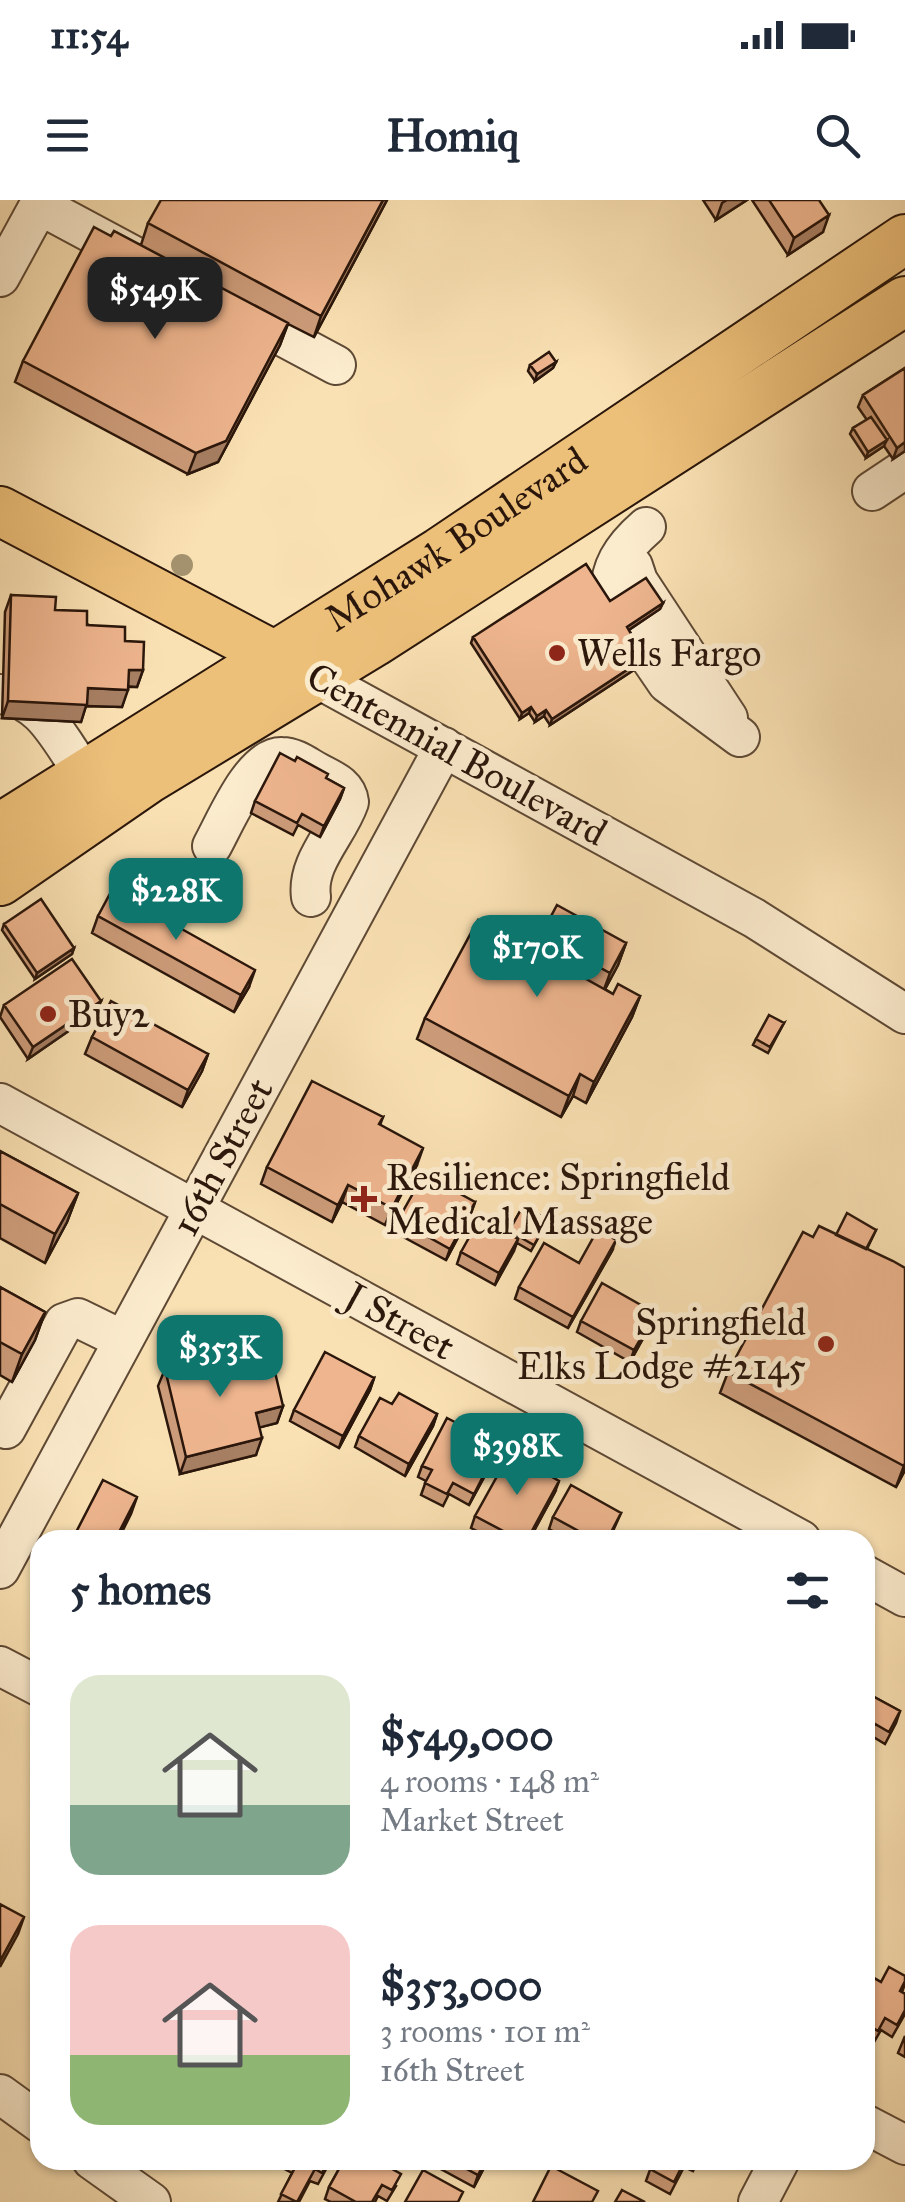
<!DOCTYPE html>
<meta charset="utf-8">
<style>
body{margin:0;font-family:"IM FELL Great Primer",serif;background:#f6f6f7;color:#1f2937;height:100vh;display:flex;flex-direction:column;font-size:38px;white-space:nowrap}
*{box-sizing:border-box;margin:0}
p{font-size:32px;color:#747a83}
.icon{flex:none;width:55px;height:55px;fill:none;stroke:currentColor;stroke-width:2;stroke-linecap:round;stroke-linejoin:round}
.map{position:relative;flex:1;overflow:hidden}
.sheet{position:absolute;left:30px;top:1330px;width:845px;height:640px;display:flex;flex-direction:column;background:#fff;border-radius:30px;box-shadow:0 2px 8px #0004}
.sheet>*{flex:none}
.price{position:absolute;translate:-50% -85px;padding:0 22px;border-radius:20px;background:#0f766e;color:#fff;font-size:32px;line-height:65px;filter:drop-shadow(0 2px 5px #0008)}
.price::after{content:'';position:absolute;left:50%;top:60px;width:30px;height:22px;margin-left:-15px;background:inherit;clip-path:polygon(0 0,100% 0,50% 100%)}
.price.on{background:#222;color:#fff}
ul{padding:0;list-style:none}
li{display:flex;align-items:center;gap:30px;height:250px;padding:0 40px}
li span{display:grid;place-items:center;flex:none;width:280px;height:200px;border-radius:30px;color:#555}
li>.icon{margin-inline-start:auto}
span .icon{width:120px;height:120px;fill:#fffc;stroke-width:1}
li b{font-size:42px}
h2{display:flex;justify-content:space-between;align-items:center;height:120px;padding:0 40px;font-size:42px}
.status{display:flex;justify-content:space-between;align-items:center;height:70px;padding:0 50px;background:#fff;direction:ltr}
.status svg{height:28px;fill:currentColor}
header{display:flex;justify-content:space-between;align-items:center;height:130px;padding:0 40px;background:#fff;font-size:45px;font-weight:800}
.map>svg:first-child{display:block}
</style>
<div class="status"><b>11:54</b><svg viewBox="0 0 49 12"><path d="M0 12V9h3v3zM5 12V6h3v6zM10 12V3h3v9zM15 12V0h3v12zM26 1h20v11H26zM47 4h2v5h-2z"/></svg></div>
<header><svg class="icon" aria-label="menu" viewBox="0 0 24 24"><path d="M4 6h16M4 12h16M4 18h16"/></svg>Homiq<svg class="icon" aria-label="search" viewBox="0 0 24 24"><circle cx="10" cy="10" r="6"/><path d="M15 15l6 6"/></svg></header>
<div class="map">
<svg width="905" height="2002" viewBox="0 0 905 2002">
<rect width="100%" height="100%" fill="#fae1b3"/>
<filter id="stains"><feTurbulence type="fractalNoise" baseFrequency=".002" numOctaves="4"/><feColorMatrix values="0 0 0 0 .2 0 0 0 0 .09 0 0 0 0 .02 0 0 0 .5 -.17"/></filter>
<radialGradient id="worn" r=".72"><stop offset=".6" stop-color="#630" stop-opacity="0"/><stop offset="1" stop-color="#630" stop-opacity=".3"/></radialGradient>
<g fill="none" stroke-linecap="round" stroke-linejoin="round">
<defs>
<path id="minor" d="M39 5 136 57
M0 77 42 0
M237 112 336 165
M872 291 905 269
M646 327C623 347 607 369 611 401L667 483 740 537
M633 366 638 381 728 518
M315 477 754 718 905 814
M0 494C44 499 59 540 84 573
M212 646C225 623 252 556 282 557 295 557 306 566 317 572 332 580 347 585 349 602 338 634 306 662 311 697
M0 903 801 1340
M6 1229 64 1123 78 1118 123 1140
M0 1369 444 547
M865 1375 905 1397
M0 1466 40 1487
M0 1894 40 1923
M865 1924 905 1945
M92 1960 151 2002
M758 2002 780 1960"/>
<g id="major">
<path d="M0 311 298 468"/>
<path id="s1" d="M0 628 440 352 905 39"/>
<path d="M0 681 148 579 374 442 905 101"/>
</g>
</defs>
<use href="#minor" stroke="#5e4935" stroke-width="42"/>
<use href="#major" stroke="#2a160b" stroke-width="52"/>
<use href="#minor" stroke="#fcecce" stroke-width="38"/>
<use href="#major" stroke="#edc07a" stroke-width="48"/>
</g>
<circle fill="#a4926f" cx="182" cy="365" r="11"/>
<path fill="#cd9c7a" stroke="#2a160b" stroke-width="2.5" d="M387 0 314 137 288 124 280 145 218 262 188 274 15 182 23 161 111 36 141 45 148 23Z
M703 0H747L716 20Z
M752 0H819L823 32 788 55Z
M556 162 553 168 535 181 528 171 530 165Z
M905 168V251L893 259 884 246 866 258 850 234 853 228 867 220 858 207 863 195Z
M11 395 55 410 125 441 143 470 137 487H128L122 507 86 506 81 522 2 518 5 412Z
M610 401 663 403 660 409 629 430 645 458 643 464 550 525 544 516 535 522 529 513 520 519 471 443 473 437Z
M326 578 344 588 340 599 320 637 298 625 293 635 251 613 255 601Z
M98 716 249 787 234 812 92 733Z
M4 724 74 748 72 754 35 779 2 730Z
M626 743 618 765 605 789 613 794 640 796 632 817 586 903 573 896 561 917 417 839 425 818 533 750Z
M101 801 96 812 28 859 0 817 4 805Z
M784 823 768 853 753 845 756 839Z
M92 837 208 854 202 871 182 907 85 854Z
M383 917 380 925 417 965 385 1025 342 1002 332 1022 261 984 267 967Z
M0 951 78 993 67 1022 45 1063 0 1038Z
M475 1002 471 1013 446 1060 394 1032 398 1020Z
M523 1006 548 1020 531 1051 517 1043 495 1085 457 1064 461 1052 508 1033Z
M876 1030 867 1049 905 1270 896 1287 720 1193 728 1172 813 1037Z
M612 1051 568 1128 515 1099 519 1087Z
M0 1087 45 1112 35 1140 12 1182 0 1175Z
M655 1113 651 1124 630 1162 577 1132 581 1121Z
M204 1149 244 1176 283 1206 277 1223 260 1227 256 1255 180 1274 158 1186 165 1169 200 1161Z
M374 1178 370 1190 339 1248 290 1221 294 1210Z
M392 1204 437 1214 433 1226 405 1276 355 1247 359 1236Z
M495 1257 469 1305 449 1294 443 1306 421 1295 426 1281 418 1277 422 1266Z
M555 1292 529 1340H494L471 1328 475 1316Z
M621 1313 609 1340H569L549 1329 553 1317Z
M865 1492 900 1511 896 1523 885 1544 870 1535 865 1545Z
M865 1773 881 1782 905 1776V1784L902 1792 905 1794V1814L892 1837 881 1830 874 1842 865 1837Z
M905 1836V1857L898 1853Z
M267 1960H331L318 1984 310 1981 299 2002H278L292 1973Z
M344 1960 396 1986 387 2001 378 1996 375 2002H331L325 1999 329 1987Z
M424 1960H488L474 1987Z
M644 1960H698L693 1971 684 1967 670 1994 646 1981 651 1967 643 1962Z"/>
<path fill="#a77f63" stroke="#2a160b" stroke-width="2.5" d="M383 0H387L314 137 321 116Z
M727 0H747L716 20 722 3Z
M829 15 823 32 788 55 794 38Z
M288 123 280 145 218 262 188 274 196 253Z
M556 162 553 168 535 181 537 174Z
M887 240 884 246 866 258 868 252Z
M905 242V251L893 259 897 248Z
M663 403 660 409 624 433 627 427Z
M645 458 643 464 550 525 552 519Z
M129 470H143L137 487 123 486Z
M88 488 128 490 122 507 86 506 81 522 2 518 8 501Z
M531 507 529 513 520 519 522 513Z
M546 510 544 516 535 522 537 516Z
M344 588 340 599 320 637 324 626Z
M626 743 618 765 602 795 610 773Z
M74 748 72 754 35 779 37 773Z
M255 770 249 787 234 812 241 795Z
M640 796 632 817 586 903 594 882Z
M101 801 96 812 28 859 33 847Z
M208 854 202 871 182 907 188 890Z
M580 874 573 896 561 917 569 896Z
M423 948 417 965 385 1025 392 1008Z
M348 985 342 1002 332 1022 338 1005Z
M78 993 67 1022 45 1063 55 1034Z
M475 1002 471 1013 446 1060 450 1049Z
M518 1039 514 1051 495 1085 499 1073Z
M616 1040 612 1051 568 1128 573 1117Z
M45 1112 35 1140 12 1182 22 1154Z
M655 1113 651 1124 630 1162 634 1150Z
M374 1178 370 1190 339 1248 343 1236Z
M283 1206 277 1223 250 1230 256 1213Z
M437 1214 433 1226 405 1276 409 1264Z
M262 1238 256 1255 180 1274 186 1257Z
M499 1245 495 1257 469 1305 474 1294Z
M905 1263V1270L896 1287Z
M559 1281 555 1292 529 1340H527Z
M137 1297 131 1314 118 1340H115Z
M24 1717 18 1734 0 1767V1761Z
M486 1960H488L474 1987 478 1975Z"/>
<path fill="#eeb58e" stroke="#2a160b" stroke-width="2.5" d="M161 0H383L321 116 148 23Z
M769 0H819L829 15 794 38Z
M94 27 111 36 114 31 288 123 226 241 196 253 23 161Z
M549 152 556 162 537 174 530 165Z
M905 168V242L897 248 863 195Z
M871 217 887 240 868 252 853 228Z
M586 364 610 401 646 378 663 403 627 427 645 458 552 519 546 510 537 516 531 507 522 513 473 437Z
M11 395 56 397 55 410 87 411V425L125 427V441L144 442 143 470H129L128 490 88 488 87 505 8 501Z
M280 553 295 561 297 557 328 574 326 578 344 588 324 626 302 614 297 623 255 601Z
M112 690 255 770 241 795 98 716Z
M41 699 74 748 37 773 4 724Z
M557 705 626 743 610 773 571 752 563 766 613 794 618 784 640 796 594 882 580 874 569 896 425 818 478 720 533 750Z
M72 759 101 801 33 847 4 805Z
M111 801 208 854 188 890 92 837Z
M769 815 784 823 770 847 756 839Z
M312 881 383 917 379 924 423 948 392 1008 348 985 338 1005 267 967Z
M0 951 78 993 55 1034 0 1004Z
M424 974 475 1002 450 1049 398 1020Z
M523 1006 548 1020 534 1045 509 1031Z
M847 1013 876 1030 866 1049 836 1035Z
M480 1018 518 1039 499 1073 461 1052Z
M819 1026 893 1061 905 1068V1263L904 1266 728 1172 803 1032 813 1037Z
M598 1029 616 1040 573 1117 519 1087 544 1043 579 1063Z
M602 1083 655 1113 634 1150 581 1121Z
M0 1087 45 1112 22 1154 0 1142Z
M235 1141 244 1176 274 1168 283 1206 256 1213 262 1238 186 1257 165 1169 206 1159 204 1149Z
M325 1152 374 1178 343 1236 294 1210Z
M399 1193 437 1214 409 1264 359 1236 380 1198 392 1204Z
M447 1218 499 1245 474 1294 453 1283 447 1294 425 1283 432 1270 422 1266Z
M510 1253 559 1281 527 1340H520L475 1316Z
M103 1280 137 1297 115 1340H72Z
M571 1285 621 1313 607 1340H595L553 1317Z
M642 1332 657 1340H637Z
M865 1492 900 1511 889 1532 875 1524 865 1541Z
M0 1704 24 1717 0 1761Z
M889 1767 905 1776V1781L900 1791 905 1794V1810L897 1825 885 1818 878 1831 865 1823V1773L881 1782Z
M294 1960H329L322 1973 315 1969 297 2002 281 1994 298 1962Z
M344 1960H376L401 1974 392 1990 382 1985 372 2002H356L329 1987Z
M450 1960H486L478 1975Z
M654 1960H685L674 1982 650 1969Z
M551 1966 598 1991 592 2002H533Z
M423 1970 463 1992 458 2002H405Z
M622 1990 645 2002H615Z"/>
<g fill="#8f2418" stroke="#fcecce" stroke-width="4">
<circle cx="557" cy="453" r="10"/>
<circle cx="48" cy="814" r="10"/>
<path d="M359 984h10v10h10v10h-10v10h-10v-10h-10v-10h10z"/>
<circle cx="826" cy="1144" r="10"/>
</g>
<g text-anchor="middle" stroke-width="10" stroke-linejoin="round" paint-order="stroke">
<g font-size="38" fill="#2a160b" stroke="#fcecce">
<text dy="13" stroke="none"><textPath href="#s1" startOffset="540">Mohawk Boulevard</textPath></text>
<text transform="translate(457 554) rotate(29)" y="13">Centennial Boulevard</text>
<text transform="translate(222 957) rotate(-62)" y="13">16th Street</text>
<text transform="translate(400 1121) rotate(29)" y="13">J Street</text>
</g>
<g font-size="38" fill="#2a160b" stroke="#fcecce" text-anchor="start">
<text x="577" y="466">Wells Fargo</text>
<text x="68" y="827">Buy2</text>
<text x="386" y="990">Resilience: Springfield<tspan x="386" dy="44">Medical Massage</tspan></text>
<text x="806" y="1135" text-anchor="end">Springfield<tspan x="806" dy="44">Elks Lodge #2145</tspan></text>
</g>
</g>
<rect width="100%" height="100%" filter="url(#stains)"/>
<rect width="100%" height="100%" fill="url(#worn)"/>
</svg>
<b class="price on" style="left:155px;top:142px">$549K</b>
<b class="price" style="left:176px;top:743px">$228K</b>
<b class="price" style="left:537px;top:800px">$170K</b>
<b class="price" style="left:220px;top:1200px">$353K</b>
<b class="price" style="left:517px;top:1298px">$398K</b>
<section class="sheet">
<h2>5 homes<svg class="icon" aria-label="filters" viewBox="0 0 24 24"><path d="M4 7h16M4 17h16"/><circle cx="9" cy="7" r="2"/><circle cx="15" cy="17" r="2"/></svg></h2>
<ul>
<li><span style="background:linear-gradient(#dfe7d0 65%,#7fa58c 0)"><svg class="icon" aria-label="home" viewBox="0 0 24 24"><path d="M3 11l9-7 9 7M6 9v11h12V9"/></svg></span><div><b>$549,000</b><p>4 rooms · 148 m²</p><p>Market Street</p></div></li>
<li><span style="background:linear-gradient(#f6c9c9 65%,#8fb573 0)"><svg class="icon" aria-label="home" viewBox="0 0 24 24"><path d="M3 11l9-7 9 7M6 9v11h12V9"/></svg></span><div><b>$353,000</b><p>3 rooms · 101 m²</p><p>16th Street</p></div></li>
</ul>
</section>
</div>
